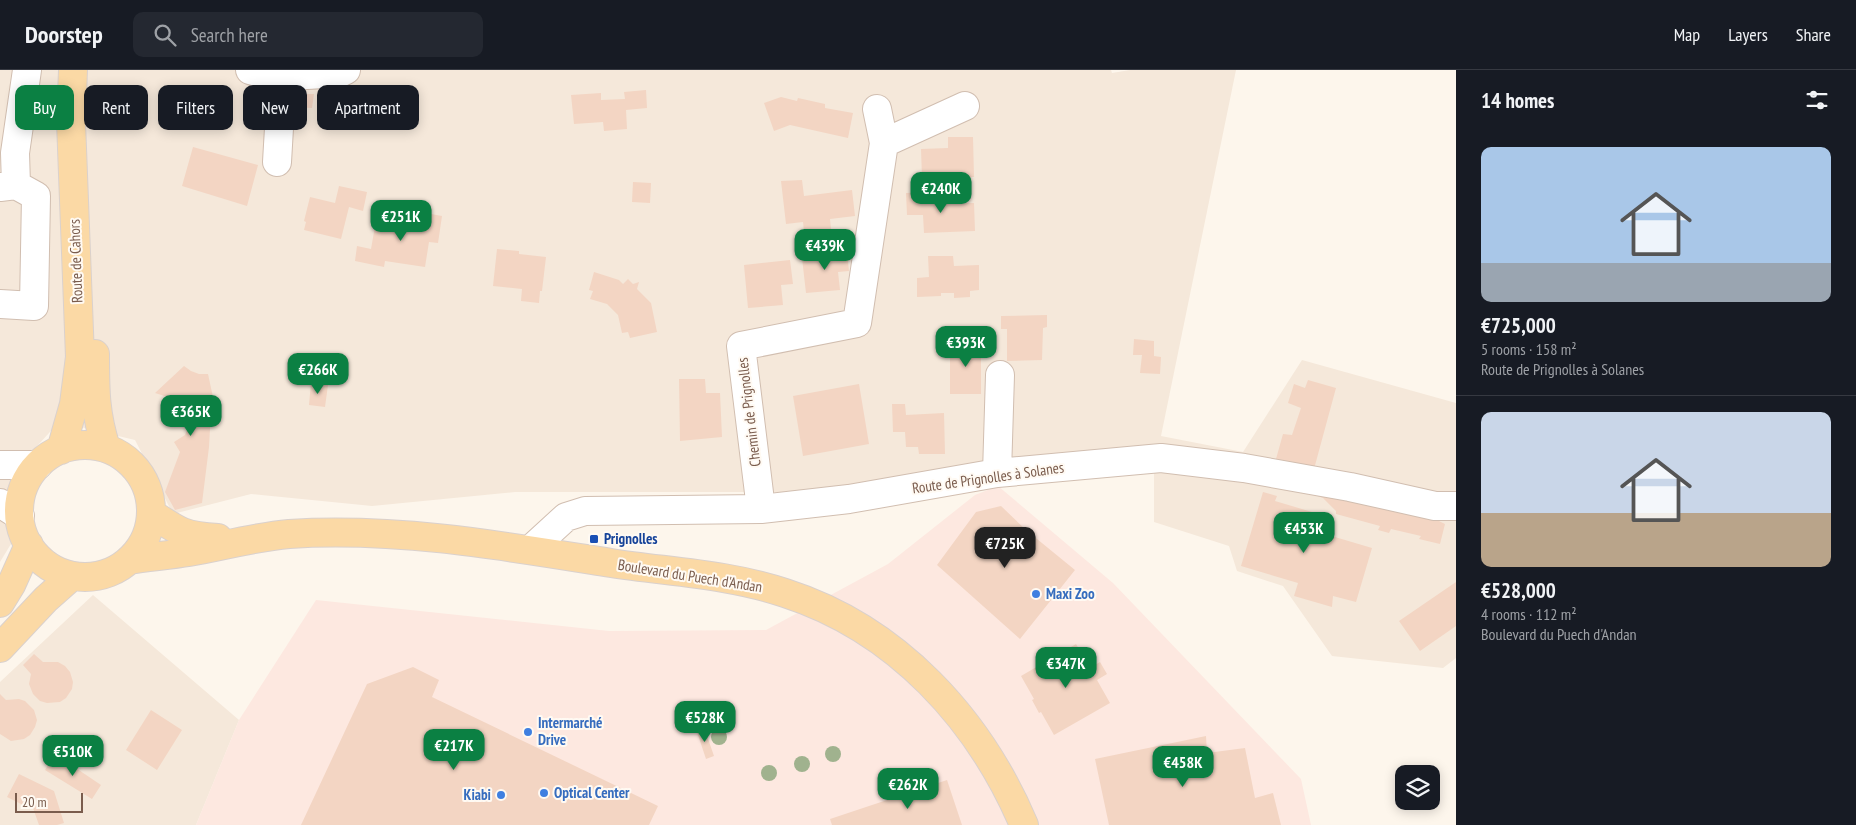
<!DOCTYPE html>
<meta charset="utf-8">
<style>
body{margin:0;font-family:"PT Sans Narrow",sans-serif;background:#242831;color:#f1f3f6;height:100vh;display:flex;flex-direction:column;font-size:19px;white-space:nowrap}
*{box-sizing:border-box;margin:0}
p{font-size:16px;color:#9ea1a6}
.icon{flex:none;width:28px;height:28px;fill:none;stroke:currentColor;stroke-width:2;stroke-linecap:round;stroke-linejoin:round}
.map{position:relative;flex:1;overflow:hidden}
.side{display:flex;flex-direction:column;background:#171b24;width:400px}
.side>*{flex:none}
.hud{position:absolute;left:15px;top:15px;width:475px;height:45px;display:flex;gap:10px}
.buttons{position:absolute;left:1395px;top:695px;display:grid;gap:10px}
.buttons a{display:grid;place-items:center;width:45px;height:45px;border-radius:10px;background:#171b24;box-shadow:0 2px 12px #0003;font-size:25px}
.scale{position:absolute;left:15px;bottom:12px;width:68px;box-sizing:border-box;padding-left:5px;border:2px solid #7a5c4d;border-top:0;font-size:14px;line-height:18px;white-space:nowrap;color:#7a5c4d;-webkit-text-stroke:4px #fffaf3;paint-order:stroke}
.price{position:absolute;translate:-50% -42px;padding:0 11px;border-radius:10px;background:#0b8043;color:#fff;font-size:16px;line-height:32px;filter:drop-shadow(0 1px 2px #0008)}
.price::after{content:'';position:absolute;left:50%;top:30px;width:15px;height:11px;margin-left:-8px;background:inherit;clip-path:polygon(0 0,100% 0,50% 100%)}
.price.active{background:#222;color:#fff}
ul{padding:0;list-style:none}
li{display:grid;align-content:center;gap:10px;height:265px;padding:0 25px}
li+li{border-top:1px solid #363941}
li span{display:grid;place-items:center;height:155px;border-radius:10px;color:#555}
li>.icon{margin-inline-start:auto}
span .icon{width:90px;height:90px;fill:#fffc;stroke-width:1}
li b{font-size:21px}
h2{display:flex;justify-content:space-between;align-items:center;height:60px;padding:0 25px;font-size:21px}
.pill{padding:0 18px;border-radius:10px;background:#171b24;box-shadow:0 2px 12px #0003;font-size:18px;line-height:45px}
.pill.active{background:#0b8043;color:#fff}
header{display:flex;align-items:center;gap:30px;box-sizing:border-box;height:70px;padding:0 25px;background:#171b24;border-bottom:1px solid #363941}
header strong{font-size:24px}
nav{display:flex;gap:28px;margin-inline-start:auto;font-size:18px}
.search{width:350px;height:45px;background:#242831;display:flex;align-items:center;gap:12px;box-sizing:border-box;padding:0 18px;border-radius:10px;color:#9ea1a6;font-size:19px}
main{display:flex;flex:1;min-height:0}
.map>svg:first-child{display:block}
</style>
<header>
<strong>Doorstep</strong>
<div class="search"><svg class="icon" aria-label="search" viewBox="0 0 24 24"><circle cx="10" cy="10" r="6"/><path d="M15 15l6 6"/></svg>Search here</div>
<nav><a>Map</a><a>Layers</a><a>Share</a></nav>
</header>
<main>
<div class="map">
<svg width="1456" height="755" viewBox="0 0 1456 755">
<rect width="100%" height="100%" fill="#fdf6ec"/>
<path fill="#f5e8da" d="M0 0H1111L1112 3 1130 0H1236L1161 366 1243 382 1302 290 1456 333V588L1443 598 1332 586 1283 516 1237 501 1229 476 1154 452V399L954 402 791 422H515L372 436 251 424 173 444 135 370 59 352 19 396 14 469 0 492Z
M93 525 239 650 196 755H0V612Z"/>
<path fill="#fde8e0" d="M998 416 1113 513 1301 709 1311 755H196L239 650 316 530 609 561 766 560 888 494 975 425Z"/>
<path fill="#f3d5c3" d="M646 20 647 38 626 40 627 59 604 61 603 52 574 54 571 25 601 23V30L625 29 624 22Z
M300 24H314L312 38 290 37 295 26Z
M781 27 797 31 798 28 825 34V38L853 43 848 68 790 55 774 61 764 33Z
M948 67H973L974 107 922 108 921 79 948 78Z
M193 77 258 95 247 136 182 116Z
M802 110 804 126 852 120 855 146 830 149 831 159 804 162 803 152 786 154 781 111Z
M633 112 651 113 650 133 632 132Z
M339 116 367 122 363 141 349 137 341 169 304 160 306 152 304 151 310 127 335 133Z
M933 122V134L974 133 975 161 924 163 923 145H907L906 123Z
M420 142 442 146 438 173 429 172 425 197 385 191 384 197 355 191 357 176 371 179 377 145 394 148 392 153 418 158Z
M846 173 849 201 838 202 840 220 806 223 802 188 836 185 835 175Z
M497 179 519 181V184L546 187 542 221H540L539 233 521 231 522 219 493 216Z
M928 186H953L954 196 979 195V220L970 221V227L954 228V223H941V226L917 227V208L929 207Z
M790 190 793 214 781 215 783 235 748 238 744 195Z
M594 202 619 210 623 214 628 209 633 214 639 212 637 219 651 233 657 262 630 268 628 262 622 263 618 245 607 234 590 229 593 221 589 220Z
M1047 245V257L1043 258 1042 290 1007 291V259H1001V246Z
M1134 269 1154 271V286L1161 287 1160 304 1140 303 1142 285H1133Z
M950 271H981V324H950Z
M184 296 191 301 199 304H208L216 341H211L209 377 202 433 175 440 165 422 180 382 174 372 185 365 191 349 180 331 155 323Z
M679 309H705L706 323H720L722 367 680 371Z
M1308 310 1336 318 1314 399 1276 389 1283 364 1292 365 1301 338 1288 333 1294 314 1305 318Z
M311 312 328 315 325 337 309 335Z
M859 314 869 374 803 386 793 326Z
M892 334H905L906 345 944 343 945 384H919L918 377H906L905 362H893Z
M1314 417 1439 451 1445 454 1440 474 1419 469 1421 466 1391 459 1389 463 1378 460 1380 456 1336 444V441L1323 428 1312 424Z
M1263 422 1277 426 1275 431 1312 442 1308 459 1372 478 1356 532 1333 526 1332 537 1294 526 1298 513 1241 496Z
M1001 436 1026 460 1075 500 1020 569 937 495 976 442Z
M1456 512V556L1420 581 1399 551Z
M1076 574 1090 598 1100 592 1107 604 1097 610 1110 633 1054 665 1041 642 1039 643 1032 630 1034 629 1021 606Z
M34 584 43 592H58L65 596 70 602 73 612 72 619 66 628 60 632 47 633 40 631 33 624 29 614 31 604 23 595Z
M413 597 439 610 432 627 658 736 649 755H301L367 614Z
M0 624 6 630 19 629 25 631 34 640 37 650 35 657 30 665 24 669 11 671 0 664Z
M151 640 182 660 157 700 126 680Z
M704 657 714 686 706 689 696 659Z
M1206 666 1207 683 1245 678 1255 728 1273 723 1281 755H1109L1095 689Z
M55 684 101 715 92 729 45 700Z
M19 704 54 721 64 753 57 755H39L33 738 31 739 7 727Z
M947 710 962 755H832L830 749Z"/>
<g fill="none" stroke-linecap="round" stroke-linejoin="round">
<defs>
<path id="minor" d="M250 0 274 7 340 3 346 0
M877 39 884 73
M277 92 282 7
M16 115 15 83 27 0
M0 117 16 115 36 126 34 236 0 234
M0 395H38
M997 403 1000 305
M0 433 20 446
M761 439 741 276 857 253 884 73 965 36
M531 479 566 447 585 441 761 439 849 429 997 403 1161 388 1244 398 1350 417 1435 436H1456"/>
<path id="major" d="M95 284C95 320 95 343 106 378
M19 441a66 66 0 1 1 132 0a66 66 0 1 1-132 0Z
M61 380 74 334 80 287 71 52 73 0
M151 443C179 462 184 466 218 468
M129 490C149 487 170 485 189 482 223 476 255 467 289 464 397 457 505 476 611 493 669 502 729 504 785 523 897 559 979 649 1024 755
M0 533 11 515 29 475
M0 578 46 529 72 506"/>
</defs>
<use href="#minor" stroke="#d1beb0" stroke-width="30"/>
<use href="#major" stroke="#dad1cd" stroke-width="30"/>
<use href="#minor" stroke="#fff" stroke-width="28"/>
<use href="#major" stroke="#fbd9a5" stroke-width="28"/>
</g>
<g fill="#a0b28e">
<circle cx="719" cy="667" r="8"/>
<circle cx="833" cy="684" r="8"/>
<circle cx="802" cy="694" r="8"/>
<circle cx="769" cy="703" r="8"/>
</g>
<rect fill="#1a4fb4" stroke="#fffaf3" stroke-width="2" x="589" y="464" width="10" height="10" rx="2.5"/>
<g fill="#3f7fe0" stroke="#fffaf3" stroke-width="2">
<circle cx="1036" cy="524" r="5"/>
<circle cx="528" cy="662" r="5"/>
<circle cx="544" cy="723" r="5"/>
<circle cx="501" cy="725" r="5"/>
</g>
<g text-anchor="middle" stroke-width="4" stroke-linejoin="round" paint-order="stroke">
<g font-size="15" fill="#7a5c4d" stroke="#fffaf3">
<text transform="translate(76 191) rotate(-92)" y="5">Route de Cahors</text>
<text transform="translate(749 342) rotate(-97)" y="5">Chemin de Prignolles</text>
<text transform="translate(988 408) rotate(-8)" y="5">Route de Prignolles à Solanes</text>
<text transform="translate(690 506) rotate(9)" y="5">Boulevard du Puech d'Andan</text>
</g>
<g font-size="15" font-weight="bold" fill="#164399" stroke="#fffaf3" text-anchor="start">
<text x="604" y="474">Prignolles</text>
</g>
<g font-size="15" font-weight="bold" fill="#366cbe" stroke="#fffaf3" text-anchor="start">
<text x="1046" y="529">Maxi Zoo</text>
<text x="538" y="658">Intermarché<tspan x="538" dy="17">Drive</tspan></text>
<text x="554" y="728">Optical Center</text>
<text x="491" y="730" text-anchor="end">Kiabi</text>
</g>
</g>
</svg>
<div class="buttons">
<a><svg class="icon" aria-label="layers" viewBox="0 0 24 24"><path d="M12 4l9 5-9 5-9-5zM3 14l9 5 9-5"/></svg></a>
</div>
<div class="scale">20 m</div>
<b class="price" style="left:941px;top:144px">€240K</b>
<b class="price" style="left:401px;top:172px">€251K</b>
<b class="price" style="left:825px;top:201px">€439K</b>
<b class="price" style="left:966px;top:298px">€393K</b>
<b class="price" style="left:318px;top:325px">€266K</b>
<b class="price" style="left:191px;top:367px">€365K</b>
<b class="price" style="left:1304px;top:484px">€453K</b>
<b class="price active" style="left:1005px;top:499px">€725K</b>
<b class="price" style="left:1066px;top:619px">€347K</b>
<b class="price" style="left:705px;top:673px">€528K</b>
<b class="price" style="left:454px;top:701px">€217K</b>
<b class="price" style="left:73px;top:707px">€510K</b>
<b class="price" style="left:1183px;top:718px">€458K</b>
<b class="price" style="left:908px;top:740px">€262K</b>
<div class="hud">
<a class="pill active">Buy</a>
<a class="pill">Rent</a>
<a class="pill">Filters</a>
<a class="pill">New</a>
<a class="pill">Apartment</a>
</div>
</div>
<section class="side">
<h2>14 homes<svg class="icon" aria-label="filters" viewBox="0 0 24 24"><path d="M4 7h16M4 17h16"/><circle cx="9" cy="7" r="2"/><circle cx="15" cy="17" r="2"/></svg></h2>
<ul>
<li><span style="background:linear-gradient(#a9c7e8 75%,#9aa5b1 0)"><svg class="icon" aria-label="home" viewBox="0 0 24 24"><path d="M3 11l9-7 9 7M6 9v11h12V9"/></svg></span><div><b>€725,000</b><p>5 rooms · 158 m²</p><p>Route de Prignolles à Solanes</p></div></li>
<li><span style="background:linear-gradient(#c9d6e8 65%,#b9a48a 0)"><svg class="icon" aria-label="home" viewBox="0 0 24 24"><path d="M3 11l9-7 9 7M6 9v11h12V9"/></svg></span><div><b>€528,000</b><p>4 rooms · 112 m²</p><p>Boulevard du Puech d'Andan</p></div></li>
</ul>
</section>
</main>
